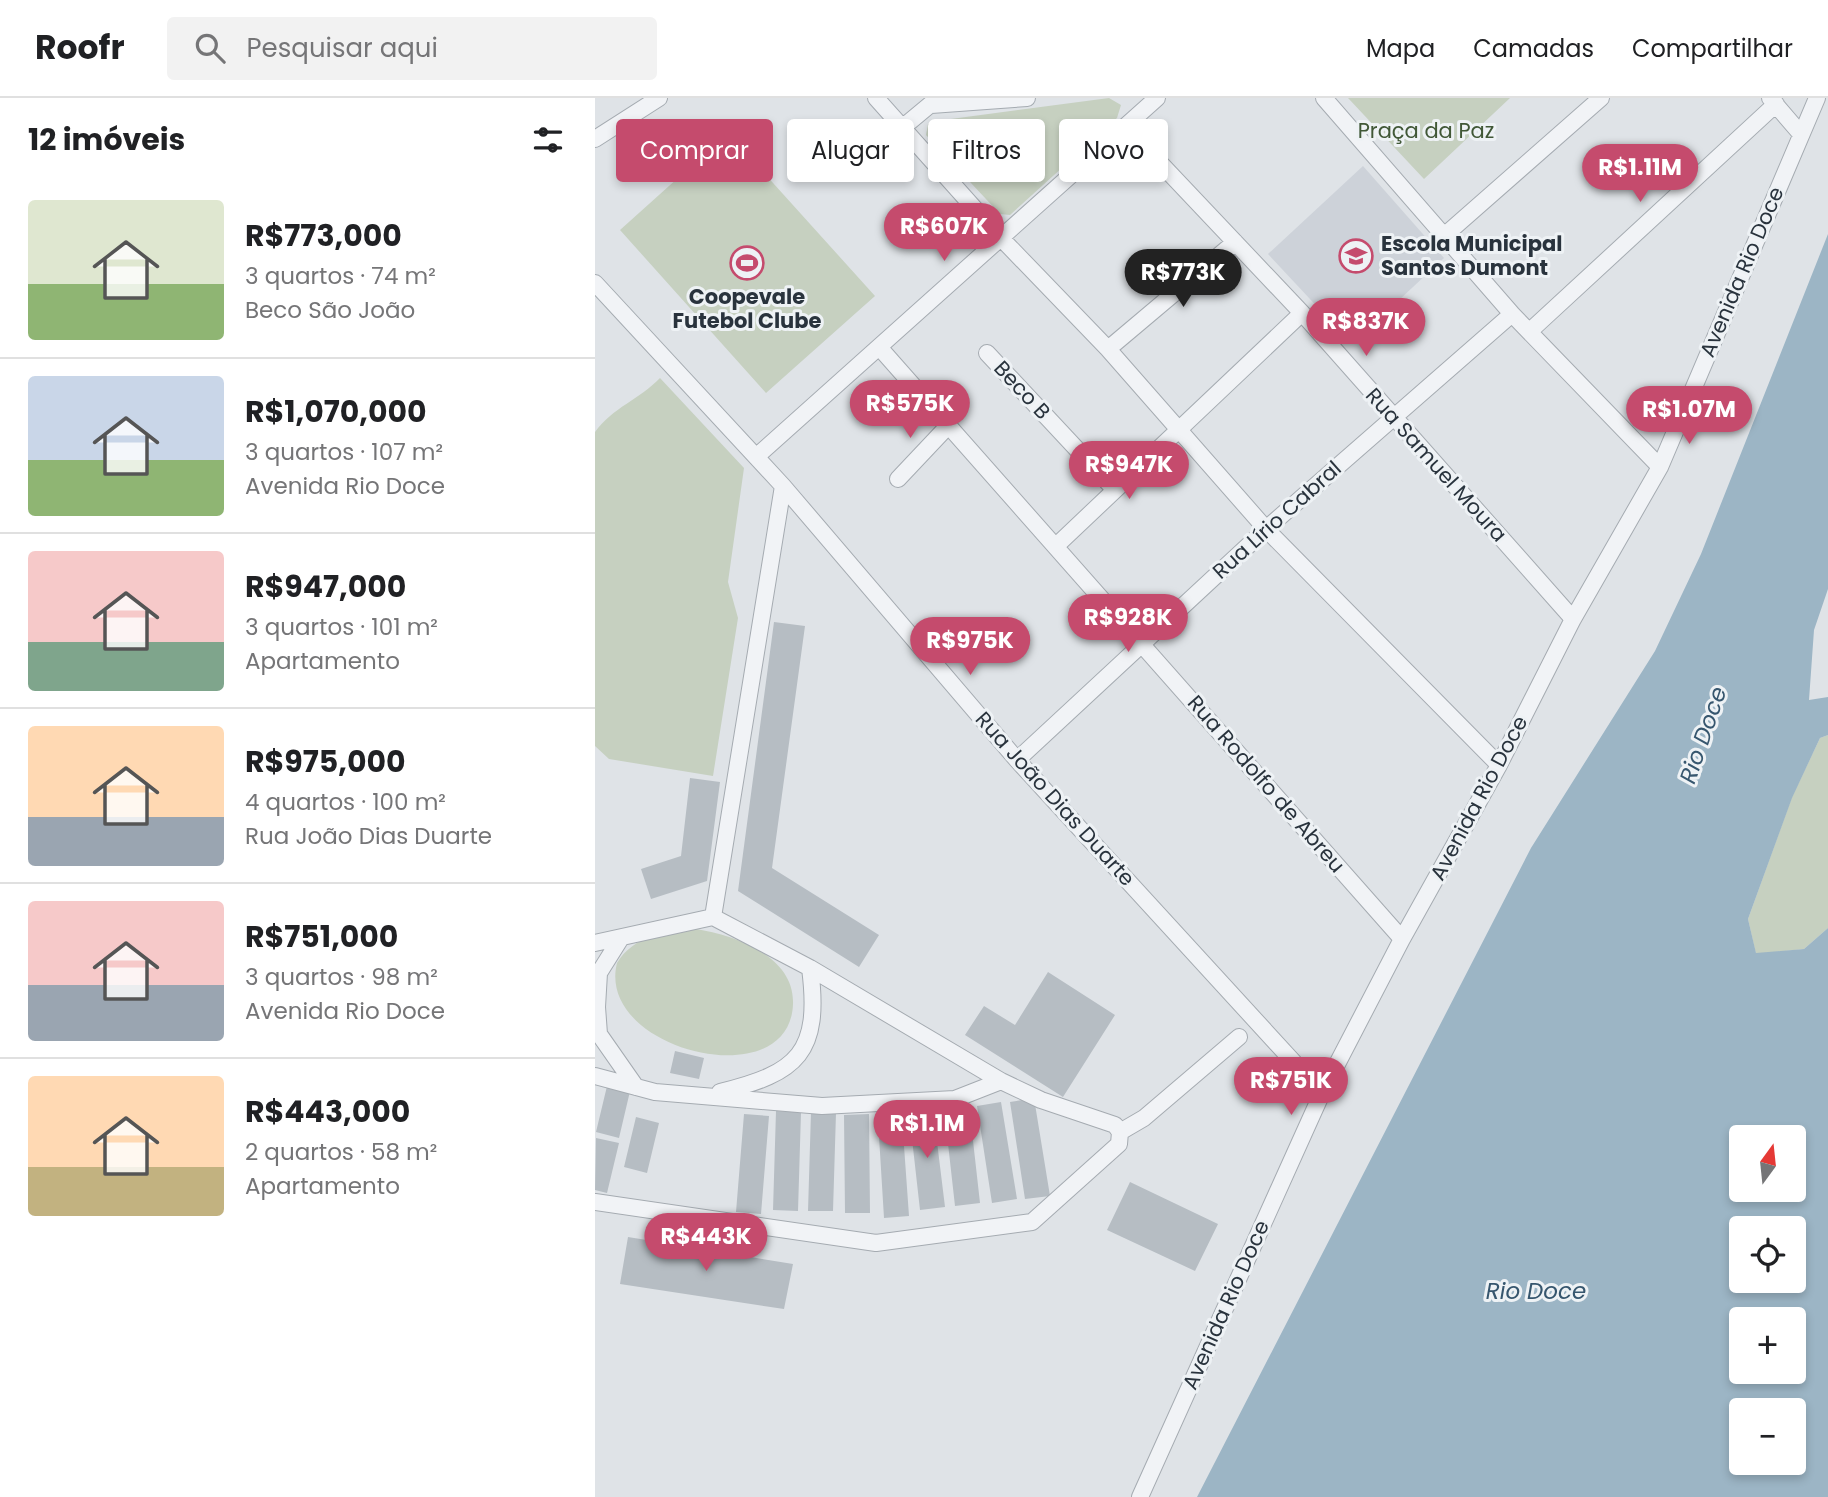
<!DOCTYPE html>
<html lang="pt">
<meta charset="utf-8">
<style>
body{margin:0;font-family:Poppins,sans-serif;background:#f2f2f2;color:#202124;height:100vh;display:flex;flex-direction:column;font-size:26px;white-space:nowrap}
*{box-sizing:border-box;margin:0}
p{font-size:23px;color:#757577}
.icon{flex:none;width:38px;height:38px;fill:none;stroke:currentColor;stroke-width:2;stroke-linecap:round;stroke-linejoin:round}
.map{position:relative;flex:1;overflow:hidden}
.drawer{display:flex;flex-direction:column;background:#fff;width:595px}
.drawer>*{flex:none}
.top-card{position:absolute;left:21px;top:21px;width:665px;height:63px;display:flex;gap:14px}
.needle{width:46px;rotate:15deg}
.tools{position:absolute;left:1134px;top:1027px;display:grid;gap:14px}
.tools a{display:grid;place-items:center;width:77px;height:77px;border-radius:7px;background:#fff;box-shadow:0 4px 10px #0003;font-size:35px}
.price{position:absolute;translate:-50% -60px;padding:0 16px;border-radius:24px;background:#c54b6d;color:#fff;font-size:23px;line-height:46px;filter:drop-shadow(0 2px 4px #0008)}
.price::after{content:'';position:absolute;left:50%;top:42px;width:21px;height:16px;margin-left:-10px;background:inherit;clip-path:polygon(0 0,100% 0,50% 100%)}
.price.active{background:#222;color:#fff}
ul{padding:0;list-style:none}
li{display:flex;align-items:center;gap:21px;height:175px;padding:0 28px}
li+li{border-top:2px solid #e0e0e0}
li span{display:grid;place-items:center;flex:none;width:196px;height:140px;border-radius:7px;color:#555}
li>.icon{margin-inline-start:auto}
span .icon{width:84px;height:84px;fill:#fffc;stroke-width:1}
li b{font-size:30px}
h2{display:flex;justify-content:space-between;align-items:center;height:84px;padding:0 28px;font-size:30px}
.pill{padding:0 24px;border-radius:7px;background:#fff;box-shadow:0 4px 10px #0003;font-size:24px;line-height:63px}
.pill.active{background:#c54b6d;color:#fff}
header{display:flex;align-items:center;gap:42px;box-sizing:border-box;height:98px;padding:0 35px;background:#fff;border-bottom:2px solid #e0e0e0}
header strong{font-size:33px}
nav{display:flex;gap:38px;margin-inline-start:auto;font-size:24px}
.search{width:490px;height:63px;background:#f2f2f2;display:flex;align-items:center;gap:18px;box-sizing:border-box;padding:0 24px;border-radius:7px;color:#757577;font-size:26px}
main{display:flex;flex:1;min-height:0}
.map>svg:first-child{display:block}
</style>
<header>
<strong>Roofr</strong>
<div class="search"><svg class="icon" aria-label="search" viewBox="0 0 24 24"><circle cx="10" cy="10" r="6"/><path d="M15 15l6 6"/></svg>Pesquisar aqui</div>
<nav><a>Mapa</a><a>Camadas</a><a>Compartilhar</a></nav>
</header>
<main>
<section class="drawer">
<h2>12 imóveis<svg class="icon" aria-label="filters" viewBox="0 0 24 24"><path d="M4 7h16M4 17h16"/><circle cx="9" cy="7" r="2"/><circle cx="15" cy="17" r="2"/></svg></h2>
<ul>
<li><span style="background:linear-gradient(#dfe7d0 60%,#8fb573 0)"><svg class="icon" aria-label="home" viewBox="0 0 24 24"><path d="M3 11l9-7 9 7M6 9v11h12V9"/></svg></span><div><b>R$773,000</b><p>3 quartos · 74 m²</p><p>Beco São João</p></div></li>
<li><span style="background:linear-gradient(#c9d6e8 60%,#8fb573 0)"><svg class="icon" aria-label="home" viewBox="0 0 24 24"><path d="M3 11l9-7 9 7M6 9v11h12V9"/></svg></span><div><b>R$1,070,000</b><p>3 quartos · 107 m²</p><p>Avenida Rio Doce</p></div></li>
<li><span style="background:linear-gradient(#f6c9c9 65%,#7fa58c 0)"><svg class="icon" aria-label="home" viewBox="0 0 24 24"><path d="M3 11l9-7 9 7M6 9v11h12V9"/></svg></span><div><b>R$947,000</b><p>3 quartos · 101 m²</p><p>Apartamento</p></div></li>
<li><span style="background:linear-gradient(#ffd9b3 65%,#9aa5b1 0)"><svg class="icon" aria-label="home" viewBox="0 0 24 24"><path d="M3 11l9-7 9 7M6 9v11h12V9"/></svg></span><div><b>R$975,000</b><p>4 quartos · 100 m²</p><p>Rua João Dias Duarte</p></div></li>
<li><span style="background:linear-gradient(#f6c9c9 60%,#9aa5b1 0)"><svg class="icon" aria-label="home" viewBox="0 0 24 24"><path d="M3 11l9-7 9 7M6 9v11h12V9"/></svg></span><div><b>R$751,000</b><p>3 quartos · 98 m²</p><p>Avenida Rio Doce</p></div></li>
<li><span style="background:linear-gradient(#ffd9b3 65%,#c2b280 0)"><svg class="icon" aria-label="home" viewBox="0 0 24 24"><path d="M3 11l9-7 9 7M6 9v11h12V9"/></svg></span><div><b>R$443,000</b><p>2 quartos · 58 m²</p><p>Apartamento</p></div></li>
</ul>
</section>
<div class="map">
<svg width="1233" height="1399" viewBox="0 0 1233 1399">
<rect width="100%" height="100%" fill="#dfe3e7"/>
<path fill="#cdd2d9" d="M768 68 849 160 757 246 673 156Z"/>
<path fill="#c6d0c0" d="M514 0 526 7 522 20 415 117 405 116 331 37 333 26 341 23Z
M753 0H915L829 81Z
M133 35 280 198 171 295 25 132Z
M65 280 149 370 133 484 143 520 118 678 14 661 0 648V334C17 310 45 301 65 280Z
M1233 637V830L1209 851 1161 856 1153 821 1197 699 1225 640Z
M101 831C139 837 200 858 198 906 195 1000 0 952 22 865 38 838 72 832 101 831Z"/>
<path fill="#9cb5c5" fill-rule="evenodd" d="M1233 136V491L1219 532 1214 602 1233 599V637L1225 640 1197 700 1153 821 1161 855 1209 851 1233 830V1399H602L936 750 1060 553 1106 456ZM1146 1040H1199V1092H1146ZM1146 1130H1199V1183H1146ZM1146 1222H1199V1274H1146ZM1146 1312H1199V1365H1146Z"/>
<path fill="#b6bdc3" d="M179 524 210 528 177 770 284 837 264 869 143 793Z
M95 680 125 684 112 783 56 801 46 771 86 758Z
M453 874 520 917 468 999 370 937 389 908 420 927Z
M80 953 109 960 104 981 75 975Z
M13 984 36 989 24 1040 1 1034Z
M439 1000 455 1098 430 1101 415 1004Z
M406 1004 422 1101 397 1105 382 1008Z
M374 1007 385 1105 360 1108 349 1010Z
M338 1011 350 1109 325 1112 314 1014Z
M181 1013 206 1014 203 1113 178 1112Z
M216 1014 241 1015 238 1113H213Z
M149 1016 174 1018 166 1116 141 1114Z
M274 1016 275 1115H250L249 1017Z
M41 1019 64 1025 52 1075 29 1069Z
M307 1020 314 1118 289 1120 283 1022Z
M1 1040 24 1045 12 1095 0 1092Z
M535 1084 623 1126 600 1173 512 1132Z
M33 1139 198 1166 189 1211 25 1186Z"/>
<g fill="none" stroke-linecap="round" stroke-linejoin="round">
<defs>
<path id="minor" d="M281 0 405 139 513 251 671 431 904 667
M729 0 917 216 1065 369
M1175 0 1205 35
M336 7 432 0
M531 29 707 215 978 521
M307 30 343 0
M0 41 64 0
M849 138 1006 0
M0 185 188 388 422 662 727 995
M935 233 1181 6
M284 249 807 841
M513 251 640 144
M392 255 519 391
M162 358 562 0
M303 381 353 328
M461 448 707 215
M422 662 671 431 917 216
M118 819 188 388
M26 840 4 875 2 909 4 936 41 989
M0 845 118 819 215 870 406 983 360 1001 227 1008 60 994 0 978
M125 994C203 975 226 955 215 870
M525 1034 549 1020 644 939
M0 1104 281 1145 437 1124 524 1046 525 1034 520 1027 446 1002 406 983
M545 1399 727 995 807 841 904 667 978 521 1065 369 1222 0"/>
</defs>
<use href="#minor" stroke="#a5abb1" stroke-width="18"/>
<use href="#minor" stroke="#f1f3f6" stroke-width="16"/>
</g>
<defs>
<symbol id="school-ring" viewBox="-11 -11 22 22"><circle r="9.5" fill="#eef2f5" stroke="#c54b6d" stroke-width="1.5"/><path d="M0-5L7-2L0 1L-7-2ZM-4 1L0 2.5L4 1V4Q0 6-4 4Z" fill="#c54b6d"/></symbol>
<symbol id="stadium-ring" viewBox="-11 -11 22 22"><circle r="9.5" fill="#eef2f5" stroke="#c54b6d" stroke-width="1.5"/><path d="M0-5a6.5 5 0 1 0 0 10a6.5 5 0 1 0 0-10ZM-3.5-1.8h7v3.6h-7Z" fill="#c54b6d"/></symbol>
</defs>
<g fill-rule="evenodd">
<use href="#school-ring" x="742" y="139" width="38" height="38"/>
<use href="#stadium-ring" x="133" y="146" width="38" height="38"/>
</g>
<g text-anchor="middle" stroke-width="6" stroke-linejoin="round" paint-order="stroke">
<g font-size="21" fill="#415837" stroke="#eef2f5">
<text x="831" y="40">Praça da Paz</text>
</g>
<g font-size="21" font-weight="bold" fill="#29333d" stroke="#eef2f5" text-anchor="start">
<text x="786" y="153">Escola Municipal<tspan x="786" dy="24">Santos Dumont</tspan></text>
<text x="152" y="206" text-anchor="middle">Coopevale<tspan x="152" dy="24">Futebol Clube</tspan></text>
</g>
<g font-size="21" fill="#29333d" stroke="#eef2f5">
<text transform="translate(1147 174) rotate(-67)" y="7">Avenida Rio Doce</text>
<text transform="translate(427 292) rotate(47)" y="7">Beco B</text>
<text transform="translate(841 367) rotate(48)" y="7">Rua Samuel Moura</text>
<text transform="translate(682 422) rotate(-42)" y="7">Rua Lírio Cabral</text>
<text transform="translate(671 686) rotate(49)" y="7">Rua Rodolfo de Abreu</text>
<text transform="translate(884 700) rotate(-62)" y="7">Avenida Rio Doce</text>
<text transform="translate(460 701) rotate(48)" y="7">Rua João Dias Duarte</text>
<text transform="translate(631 1207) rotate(-66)" y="7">Avenida Rio Doce</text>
</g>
<g font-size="23" font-style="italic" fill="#36566e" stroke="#eef2f5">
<text transform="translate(1108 637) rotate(-71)" y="8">Rio Doce</text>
<text x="941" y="1201">Rio Doce</text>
</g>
</g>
</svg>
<div class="tools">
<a><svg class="needle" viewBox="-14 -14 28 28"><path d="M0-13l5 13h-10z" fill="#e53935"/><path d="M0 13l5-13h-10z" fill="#757577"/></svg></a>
<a><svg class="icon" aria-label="locate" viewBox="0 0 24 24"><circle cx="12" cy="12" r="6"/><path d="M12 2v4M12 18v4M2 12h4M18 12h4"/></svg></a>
<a>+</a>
<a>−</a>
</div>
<b class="price" style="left:1045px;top:106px">R$1.11M</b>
<b class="price" style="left:349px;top:165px">R$607K</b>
<b class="price active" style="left:588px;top:211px">R$773K</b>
<b class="price" style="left:771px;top:260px">R$837K</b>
<b class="price" style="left:315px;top:342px">R$575K</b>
<b class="price" style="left:1094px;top:348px">R$1.07M</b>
<b class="price" style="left:534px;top:403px">R$947K</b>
<b class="price" style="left:533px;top:556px">R$928K</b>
<b class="price" style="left:375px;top:579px">R$975K</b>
<b class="price" style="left:696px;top:1019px">R$751K</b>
<b class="price" style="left:332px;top:1062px">R$1.1M</b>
<b class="price" style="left:111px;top:1175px">R$443K</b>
<div class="top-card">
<a class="pill active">Comprar</a>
<a class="pill">Alugar</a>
<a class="pill">Filtros</a>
<a class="pill">Novo</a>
</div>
</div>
</main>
